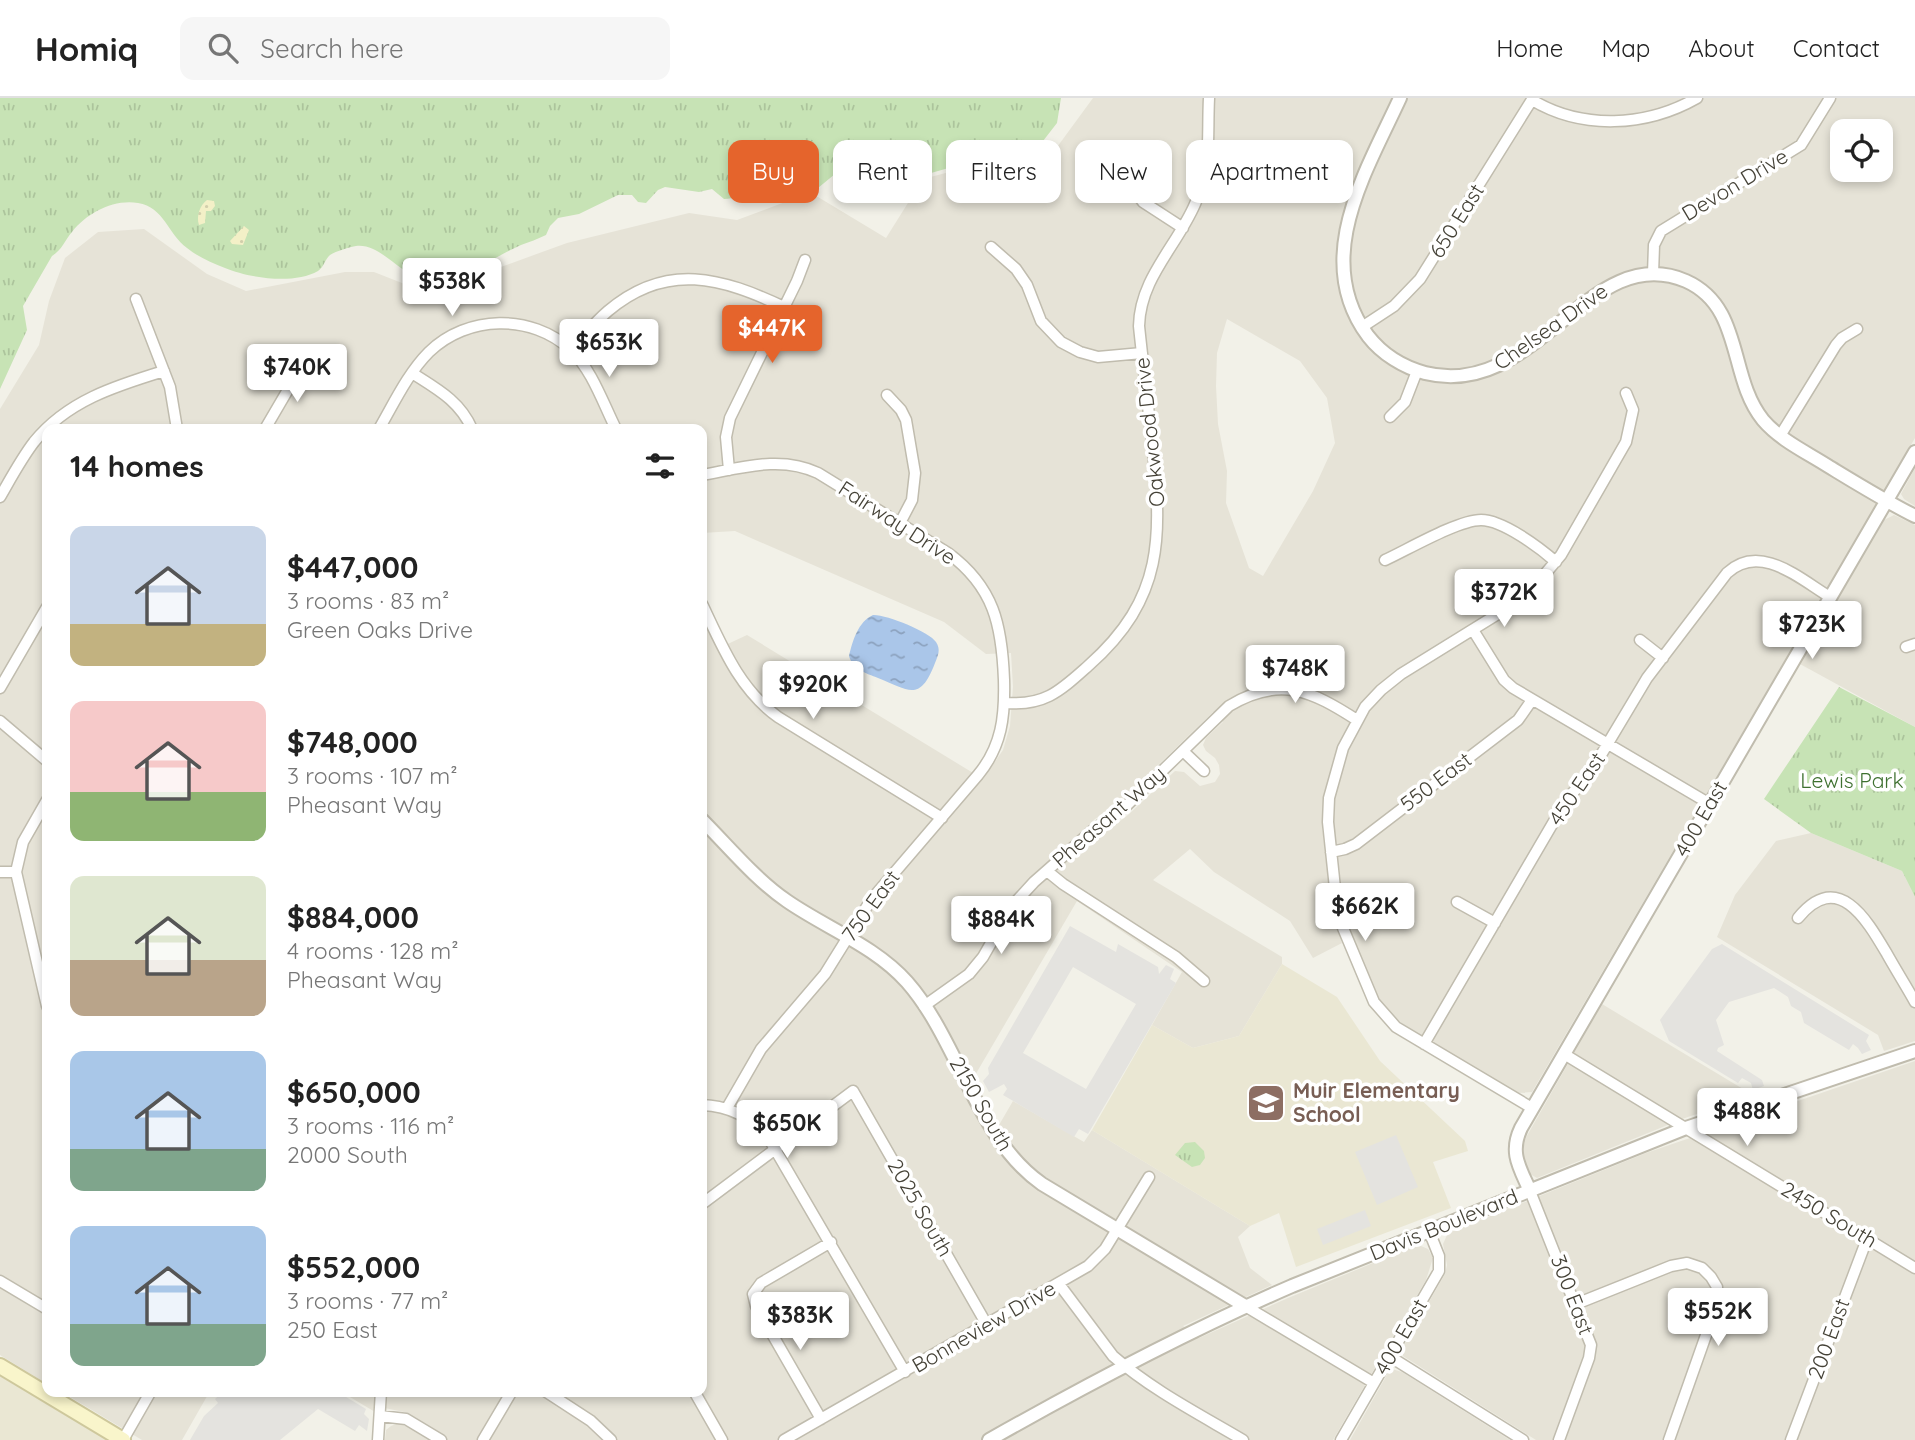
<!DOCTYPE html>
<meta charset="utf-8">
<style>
body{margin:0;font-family:Quicksand,sans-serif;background:#f6f6f6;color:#222;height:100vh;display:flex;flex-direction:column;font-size:26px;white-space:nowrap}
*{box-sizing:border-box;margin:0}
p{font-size:23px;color:#767676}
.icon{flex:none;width:38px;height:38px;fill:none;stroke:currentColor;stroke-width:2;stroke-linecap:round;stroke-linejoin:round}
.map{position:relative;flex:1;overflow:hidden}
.side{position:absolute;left:42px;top:326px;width:665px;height:973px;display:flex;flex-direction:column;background:#fff;border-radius:14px;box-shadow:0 4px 10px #0003}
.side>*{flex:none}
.hud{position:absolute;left:728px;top:42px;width:665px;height:63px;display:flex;gap:14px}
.fabs{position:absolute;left:1830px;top:21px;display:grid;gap:14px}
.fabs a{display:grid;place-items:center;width:63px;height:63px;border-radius:14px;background:#fff;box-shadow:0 4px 10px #0003;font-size:35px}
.price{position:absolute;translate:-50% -60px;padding:0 16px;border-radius:7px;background:#fff;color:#222;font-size:23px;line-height:46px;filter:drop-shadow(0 2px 4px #0008)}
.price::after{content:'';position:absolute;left:50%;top:42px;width:21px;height:16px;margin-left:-10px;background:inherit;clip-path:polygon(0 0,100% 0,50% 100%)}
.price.active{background:#e5642c;color:#fff}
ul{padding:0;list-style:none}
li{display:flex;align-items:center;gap:21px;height:175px;padding:0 28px}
li span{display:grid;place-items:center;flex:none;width:196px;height:140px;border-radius:14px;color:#555}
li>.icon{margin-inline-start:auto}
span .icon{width:84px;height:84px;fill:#fffc;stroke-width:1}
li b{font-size:30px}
h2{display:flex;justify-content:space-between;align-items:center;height:84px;padding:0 28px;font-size:30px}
.tag{padding:0 24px;border-radius:14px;background:#fff;box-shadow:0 4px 10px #0003;font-size:24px;line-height:63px}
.tag.active{background:#e5642c;color:#fff}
header{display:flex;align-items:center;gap:42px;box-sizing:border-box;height:98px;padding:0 35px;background:#fff;border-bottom:2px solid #e0e0e0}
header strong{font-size:33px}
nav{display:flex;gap:38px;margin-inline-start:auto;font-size:24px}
.search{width:490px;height:63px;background:#f6f6f6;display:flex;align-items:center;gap:18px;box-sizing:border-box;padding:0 24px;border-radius:14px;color:#767676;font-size:26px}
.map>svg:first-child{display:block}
</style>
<header>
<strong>Homiq</strong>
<div class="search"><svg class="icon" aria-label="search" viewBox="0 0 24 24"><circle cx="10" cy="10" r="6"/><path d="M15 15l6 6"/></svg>Search here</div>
<nav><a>Home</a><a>Map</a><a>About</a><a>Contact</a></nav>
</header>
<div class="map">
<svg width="1915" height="1342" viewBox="0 0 1915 1342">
<defs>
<pattern id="grass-tufts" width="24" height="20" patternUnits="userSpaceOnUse" patternTransform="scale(1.75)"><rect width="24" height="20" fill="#c7e3b5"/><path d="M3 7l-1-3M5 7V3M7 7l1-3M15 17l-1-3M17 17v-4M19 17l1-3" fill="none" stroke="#acc49c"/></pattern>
<pattern id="sand-dots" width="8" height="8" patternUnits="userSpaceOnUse" patternTransform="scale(1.75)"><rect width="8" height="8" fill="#f3f0c7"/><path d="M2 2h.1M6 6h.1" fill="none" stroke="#d2cfac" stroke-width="1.8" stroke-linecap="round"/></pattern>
<pattern id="water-ripples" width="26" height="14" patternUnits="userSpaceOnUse" patternTransform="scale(1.75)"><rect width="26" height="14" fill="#aac6e9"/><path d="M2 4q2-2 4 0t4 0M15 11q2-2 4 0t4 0" fill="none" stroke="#8ca2be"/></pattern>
</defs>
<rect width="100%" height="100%" fill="#f2f1e8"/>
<path fill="#e6e3d7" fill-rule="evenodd" d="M1093 0H1915V340L1532 994 1518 995 1410 932 1386 912 1373 891 1345 820 1334 726V701L1324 699 1322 728 1330 800 1335 825 1342 845 1313 860 1290 823 1214 774 1190 751 1153 782 1282 859V866L1239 938 1193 950 1152 927 1182 874 1077 803 974 979 958 983 985 1033 999 1027 1013 1003 1084 1044 1092 1032 1250 1128 1238 1139 1250 1170 1272 1187 1183 1228 1199 1240 1288 1200 1412 1149 1421 1148 1428 1151 1433 1160 1426 1182 1333 1342H385L386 1332 391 1328 399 1325 410 1330 416 1320 404 1314 375 1308V1314L340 1293H702V520L717 551 747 537 983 681 1003 652 1010 628 1013 589 1011 555 986 556 944 524 735 433 702 435V331H47V1286L0 1257V311L39 247 49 203 65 160 98 134 144 131 207 176 246 193 345 174H374L407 187 456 189 498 170 567 145 689 115 737 122 785 104 818 99 886 140 923 81 972 68 1022 97ZM1843 33H1881V72H1843ZM1227 221 1300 263 1327 300 1335 345 1313 393 1263 478 1249 470 1226 405 1227 373 1218 326 1216 288 1217 255ZM1213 614 1223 624 1206 640 1203 647 1206 653 1215 660 1219 667 1220 676 1215 684 1200 688 1184 674 1175 673 1128 717 1091 745 1078 737 1095 721 1118 706Z
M1915 370V408L1904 401 1901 396Z
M1894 417 1915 427V629L1800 566 1884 422Z
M1811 735 1902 773 1915 799V943L1884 953 1878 937 1717 839 1735 797 1776 743Z
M1602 906 1748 994 1749 998 1685 1020 1537 1080 1530 1076 1523 1058 1524 1043Z
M1915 963V1342H1536L1403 1258V1249L1445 1176 1447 1167 1443 1146 1448 1135 1646 1055Z
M1392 1271 1402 1274 1510 1342H1350L1388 1275Z
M60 1293H210L182 1342H142Z"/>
<path fill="#eae7d3" d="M1282 866 1337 899 1380 963 1465 1043 1468 1053 1433 1064 1451 1110 1296 1169 1279 1115 1250 1128 1092 1032 1152 927 1193 950 1239 938Z
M0 1278 107 1342H0Z"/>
<path fill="url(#grass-tufts)" d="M0 0H1061L1057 25 1043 43 917 79 903 97 869 89 853 76H835L818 90 797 72 774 62 764 65C756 83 745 101 724 101L712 91 699 94 665 89 658 92 646 105 638 104 632 97H618L579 116 558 120 550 128 546 137C538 141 529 144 521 147 494 159 451 189 421 181 399 175 380 145 356 148 350 149 336 153 330 157 325 161 324 169 318 173 294 187 249 180 225 170 212 165 198 159 187 150 168 136 164 109 138 105 113 101 87 115 72 134 65 142 62 152 52 158L23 208 27 232 0 291Z
M1839 589 1915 629V799L1902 773 1811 735 1764 701Z
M1195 1044 1204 1053 1205 1060 1200 1067 1192 1069 1175 1057 1185 1045Z"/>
<path fill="url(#sand-dots)" d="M207 102 214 103 215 108 211 113H206L205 125 199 127C196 118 200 107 207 102Z
M244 128 249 132 243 147 232 146 230 143Z"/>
<path fill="#e4e3df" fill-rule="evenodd" d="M1070 828 1116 854 1118 846 1158 869 1159 876 1166 867 1174 871 1170 881 1176 885 1088 1036 1079 1031 1074 1039 1003 997 1007 991 1004 986 989 994 983 983 989 976 988 970ZM1073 869 1136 906 1086 991 1023 955Z
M1722 846 1869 937 1866 943 1871 952 1862 956 1858 950 1853 946 1849 952 1804 925 1801 914 1791 908 1788 899 1774 890 1729 904 1716 922 1724 947 1718 950 1717 953 1762 982 1764 988 1753 992 1751 985 1742 980 1738 985 1669 943 1660 922 1712 851Z
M1396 1037 1418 1089 1377 1107 1355 1054Z
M1365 1112 1371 1128 1323 1147 1317 1131Z
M224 1293H336L366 1311 364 1316 369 1321 367 1333 359 1327 355 1333 318 1311 280 1342H190L204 1318 218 1305 215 1301Z"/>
<path fill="url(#water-ripples)" d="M873 517C885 516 930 534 936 544 941 552 938 557 935 565 920 604 910 593 878 580 866 575 853 572 849 558 853 542 858 524 873 517Z"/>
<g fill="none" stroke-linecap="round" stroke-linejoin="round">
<defs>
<path id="minor" d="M1532 2C1582 32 1646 29 1697 0
M1118 71 1143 104 1183 130
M991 149 1016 171 1027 187 1041 223 1061 244 1080 254 1098 259 1142 255
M1653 176 1654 147 1661 133 1801 47 1830 0
M136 201 170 289 177 331
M1362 229 1394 208 1420 181 1533 0
M570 252C583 239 594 225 608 213 667 163 722 180 784 209
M412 275C437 291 460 303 472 331
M887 297 901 312 906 322 915 375 912 402 900 425
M1390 319 1405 304 1417 273
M265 331 303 266
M379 331C394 305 408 275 429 254 467 217 531 215 571 252 592 272 603 305 616 331
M1780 338 1836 247 1842 240 1857 231
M729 372 726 339 730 320 797 183 805 162
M702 377C741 370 781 357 818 375L948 455C994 489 1002 527 1004 582 1005 618 1002 648 978 677L871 802 825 876 761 951 727 1010
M0 399C11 380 21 361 34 344 67 303 115 288 164 273
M1385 462C1407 452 1458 422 1481 422 1503 422 1540 450 1556 464
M702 506C722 548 739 591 778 619L942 720
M1473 532 1504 582 1513 590 1710 706
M1640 542 1663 560
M1906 549 1915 546
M0 590 47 509
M1005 605C1045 608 1060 593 1088 568 1165 500 1162 438 1152 344 1148 306 1143 267 1139 228 1140 180 1177 148 1195 106 1212 67 1207 41 1209 0
M0 623 47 663
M1183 653 1204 673
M47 702 23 744 16 774 47 908
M1331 754 1345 751 1356 746 1518 622 1532 602
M1047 773 1063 786 1176 859 1204 883
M0 774H16
M1457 804 1495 825
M1798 820C1838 771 1867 822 1887 856 1896 872 1906 888 1915 904
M924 908 969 876 983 859 1012 808 1034 784 1093 732 1124 710 1229 608C1280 577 1312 593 1357 622
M1424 946 1567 701 1589 677 1647 580 1727 475C1760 444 1800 481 1830 499
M1564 956 1915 1170
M702 1007C730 1008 751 1019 769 1041L905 1274
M1532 1010 1396 929 1374 904 1343 830 1337 809 1328 724 1329 700 1343 650 1365 609 1381 592 1401 576 1514 506 1534 489 1561 457 1626 344 1633 312 1626 295
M1530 1093 1591 1247 1589 1260 1559 1342
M702 1106 853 993 987 1227
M0 1183 47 1211
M1059 1186 1113 1258C1152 1292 1199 1316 1243 1342
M1576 1206 1671 1168 1687 1165 1702 1170 1711 1179 1717 1189V1206L1669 1342
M1245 1208 1374 1285
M1389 1258 1523 1342
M545 1293 591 1323 611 1342
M694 1293 722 1342
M380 1318 406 1321 441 1342
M821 1321 756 1208 753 1196 761 1185 831 1144
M123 1342 151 1293
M378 1342 381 1293
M483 1342 512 1293
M784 1342 1088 1168 1105 1151 1149 1079
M1341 1342 1439 1173V1158L1429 1133
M1791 1342 1867 1141"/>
<path id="tertiary" d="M1400 0C1366 74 1311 161 1368 238 1382 256 1403 269 1425 275 1537 303 1589 141 1686 183 1744 209 1728 279 1763 322 1780 342 1806 354 1828 368 1856 385 1885 403 1915 418
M702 722C729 749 755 781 787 803 826 830 875 848 907 884 959 943 976 1040 1042 1086L1245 1208
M1530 1093C1520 1070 1509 1055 1521 1030L1915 354
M989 1342C1088 1286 1188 1233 1292 1188L1686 1030 1915 953"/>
<path id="secondary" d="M0 1268 123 1342"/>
</defs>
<use href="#minor" stroke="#c0bcae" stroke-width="13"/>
<use href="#tertiary" stroke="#c0bcae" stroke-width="16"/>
<use href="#secondary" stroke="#cec89c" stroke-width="18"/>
<use href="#minor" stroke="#fff" stroke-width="10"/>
<use href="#tertiary" stroke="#fff" stroke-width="12"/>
<use href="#secondary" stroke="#f9f5cb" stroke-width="14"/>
</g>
<defs>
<symbol id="school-square" viewBox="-11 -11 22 22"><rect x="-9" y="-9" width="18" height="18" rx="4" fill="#8d6e63" stroke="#fff"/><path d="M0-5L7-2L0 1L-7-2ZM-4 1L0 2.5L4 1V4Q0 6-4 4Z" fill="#fff"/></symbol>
</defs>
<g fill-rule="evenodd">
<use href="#school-square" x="1244" y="983" width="44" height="44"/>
</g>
<g text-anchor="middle" stroke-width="7" stroke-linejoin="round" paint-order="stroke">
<g font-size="21" fill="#454237" stroke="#fff">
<text transform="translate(1735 87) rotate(-31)" y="7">Devon Drive</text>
<text transform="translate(1457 123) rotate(-58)" y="7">650 East</text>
<text transform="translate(1551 229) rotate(-35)" y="7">Chelsea Drive</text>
<text transform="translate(1150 334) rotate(-96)" y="7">Oakwood Drive</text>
<text transform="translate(897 425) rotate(33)" y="7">Fairway Drive</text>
<text transform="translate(1436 684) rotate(-37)" y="7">550 East</text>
<text transform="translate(1577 691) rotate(-56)" y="7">450 East</text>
<text transform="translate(1109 719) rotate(-41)" y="7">Pheasant Way</text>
<text transform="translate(1701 721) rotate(-60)" y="7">400 East</text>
<text transform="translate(871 808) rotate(-54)" y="7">750 East</text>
<text transform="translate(981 1006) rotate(60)" y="7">2150 South</text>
<text transform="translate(920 1110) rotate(60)" y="7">2025 South</text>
<text transform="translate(1829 1117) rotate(31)" y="7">2450 South</text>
<text transform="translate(1444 1127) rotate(-22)" y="7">Davis Boulevard</text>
<text transform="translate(1572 1197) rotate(69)" y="7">300 East</text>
<text transform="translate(984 1229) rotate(-30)" y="7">Bonneview Drive</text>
<text transform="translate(1401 1239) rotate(-60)" y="7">400 East</text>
<text transform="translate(1829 1241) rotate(-70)" y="7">200 East</text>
</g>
<g font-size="21" fill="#3f7130" stroke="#fff">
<text x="1852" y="690">Lewis Park</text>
</g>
<g font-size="21" font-weight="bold" fill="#785e54" stroke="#fff" text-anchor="start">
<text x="1293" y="1000">Muir Elementary<tspan x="1293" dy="24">School</tspan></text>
</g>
</g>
</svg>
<div class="fabs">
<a><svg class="icon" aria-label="locate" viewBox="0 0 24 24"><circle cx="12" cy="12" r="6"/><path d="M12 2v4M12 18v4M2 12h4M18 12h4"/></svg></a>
</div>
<b class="price" style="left:452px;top:220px">$538K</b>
<b class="price active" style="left:772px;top:267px">$447K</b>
<b class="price" style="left:609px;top:281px">$653K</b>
<b class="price" style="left:297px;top:306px">$740K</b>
<b class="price" style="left:1504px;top:531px">$372K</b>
<b class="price" style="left:1812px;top:563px">$723K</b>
<b class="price" style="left:1295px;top:607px">$748K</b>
<b class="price" style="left:813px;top:623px">$920K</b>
<b class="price" style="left:1365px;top:845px">$662K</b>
<b class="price" style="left:1001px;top:858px">$884K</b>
<b class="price" style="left:1747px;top:1050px">$488K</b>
<b class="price" style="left:787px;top:1062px">$650K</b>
<b class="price" style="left:1718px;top:1250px">$552K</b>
<b class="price" style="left:800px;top:1254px">$383K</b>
<div class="hud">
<a class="tag active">Buy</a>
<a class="tag">Rent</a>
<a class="tag">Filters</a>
<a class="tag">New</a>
<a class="tag">Apartment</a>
</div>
<section class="side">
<h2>14 homes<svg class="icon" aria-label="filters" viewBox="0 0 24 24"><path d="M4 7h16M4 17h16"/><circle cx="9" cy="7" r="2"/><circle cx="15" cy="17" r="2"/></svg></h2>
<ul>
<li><span style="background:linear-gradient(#c9d6e8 70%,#c2b280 0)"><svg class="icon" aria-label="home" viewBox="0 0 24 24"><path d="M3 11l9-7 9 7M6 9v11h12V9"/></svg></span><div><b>$447,000</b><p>3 rooms · 83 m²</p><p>Green Oaks Drive</p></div></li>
<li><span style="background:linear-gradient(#f6c9c9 65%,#8fb573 0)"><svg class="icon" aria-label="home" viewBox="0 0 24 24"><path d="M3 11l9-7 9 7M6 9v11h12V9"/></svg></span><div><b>$748,000</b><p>3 rooms · 107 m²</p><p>Pheasant Way</p></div></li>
<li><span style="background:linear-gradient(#dfe7d0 60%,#b9a48a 0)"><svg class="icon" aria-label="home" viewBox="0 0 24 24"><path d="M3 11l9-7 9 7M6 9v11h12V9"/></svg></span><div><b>$884,000</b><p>4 rooms · 128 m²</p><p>Pheasant Way</p></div></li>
<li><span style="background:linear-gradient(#a9c7e8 70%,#7fa58c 0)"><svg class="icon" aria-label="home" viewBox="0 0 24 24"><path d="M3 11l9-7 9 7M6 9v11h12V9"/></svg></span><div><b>$650,000</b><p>3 rooms · 116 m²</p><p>2000 South</p></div></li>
<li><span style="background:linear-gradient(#a9c7e8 70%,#7fa58c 0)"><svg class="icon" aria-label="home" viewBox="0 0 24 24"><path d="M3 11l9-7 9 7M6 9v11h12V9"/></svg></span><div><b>$552,000</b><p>3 rooms · 77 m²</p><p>250 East</p></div></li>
</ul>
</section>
</div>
